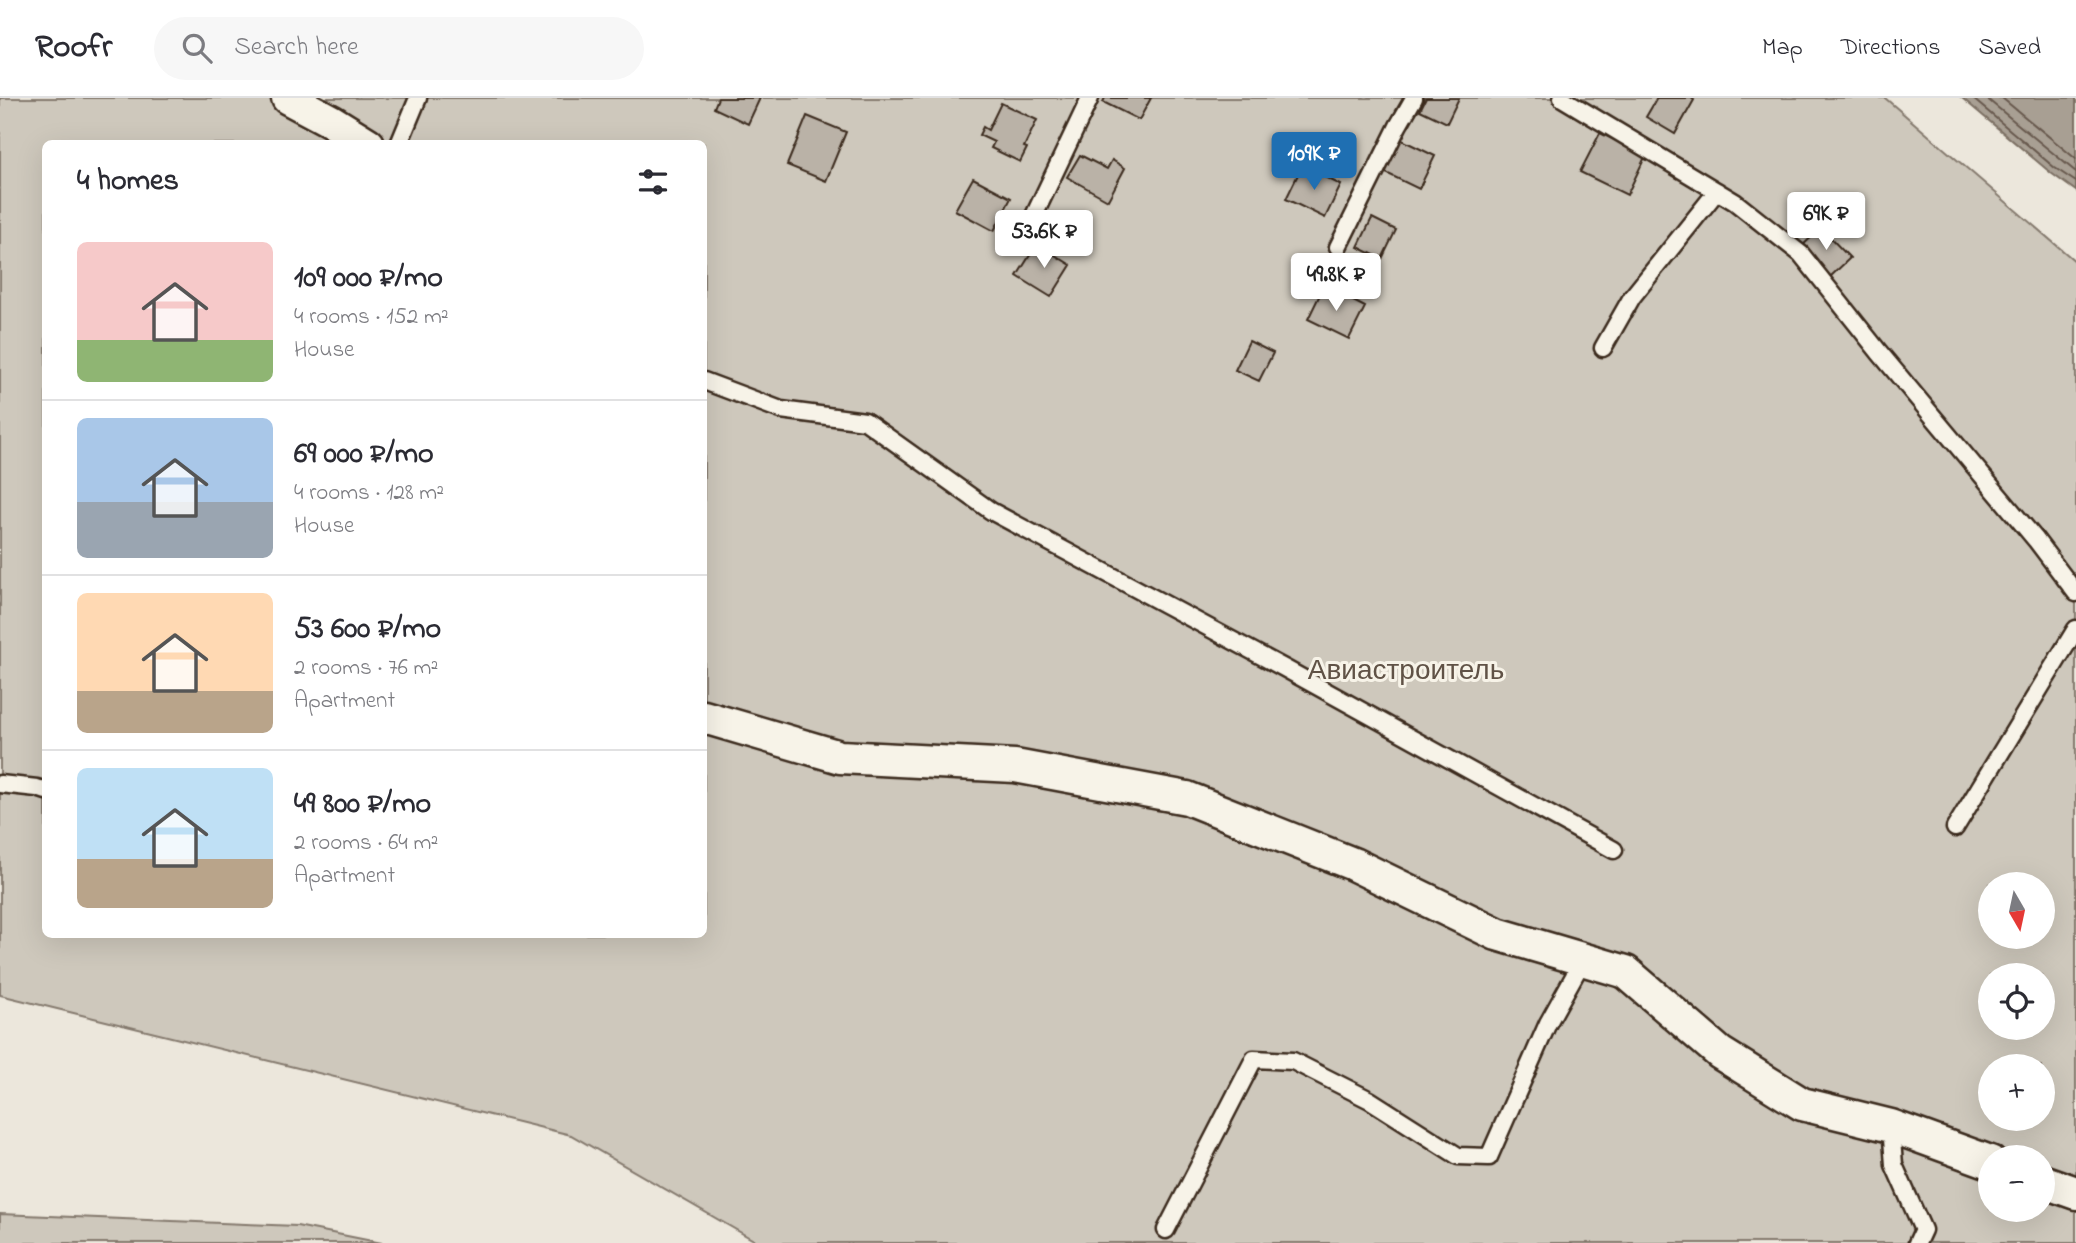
<!DOCTYPE html>
<meta charset="utf-8">
<style>
body{margin:0;font-family:"Indie Flower",sans-serif;background:#f7f7f7;color:#2b2b33;height:100vh;display:flex;flex-direction:column;font-size:26px;white-space:nowrap}
*{box-sizing:border-box;margin:0}
p{font-size:23px;color:#7c7c81}
.icon{flex:none;width:38px;height:38px;fill:none;stroke:currentColor;stroke-width:2;stroke-linecap:round;stroke-linejoin:round}
.map{position:relative;flex:1;overflow:hidden}
.drawer{position:absolute;left:42px;top:42px;width:665px;height:798px;display:flex;flex-direction:column;background:#fff;border-radius:10px;box-shadow:0 7px 28px #0002}
.drawer>*{flex:none}
.needle{width:46px;rotate:171deg}
.controls{position:absolute;left:1978px;top:774px;display:grid;gap:14px}
.controls a{display:grid;place-items:center;width:77px;height:77px;border-radius:50%;background:#fff;box-shadow:0 7px 28px #0002;font-size:35px}
.price{position:absolute;translate:-50% -60px;padding:0 16px;border-radius:7px;background:#fff;color:#222;font-size:23px;line-height:46px;filter:drop-shadow(0 2px 4px #0008)}
.price::after{content:'';position:absolute;left:50%;top:42px;width:21px;height:16px;margin-left:-10px;background:inherit;clip-path:polygon(0 0,100% 0,50% 100%)}
.price.selected{background:#1f6fb2;color:#fff}
ul{padding:0;list-style:none}
li{display:flex;align-items:center;gap:21px;height:175px;padding:0 35px}
li+li{border-top:2px solid #e1e1e2}
li span{display:grid;place-items:center;flex:none;width:196px;height:140px;border-radius:10px;color:#555}
li>.icon{margin-inline-start:auto}
span .icon{width:84px;height:84px;fill:#fffc;stroke-width:1}
li b{font-size:30px}
h2{display:flex;justify-content:space-between;align-items:center;height:84px;padding:0 35px;font-size:30px}
header{display:flex;align-items:center;gap:42px;box-sizing:border-box;height:98px;padding:0 35px;background:#fff;border-bottom:2px solid #e1e1e2}
header strong{font-size:33px}
nav{display:flex;gap:38px;margin-inline-start:auto;font-size:24px}
.search{width:490px;height:63px;background:#f7f7f7;display:flex;align-items:center;gap:18px;box-sizing:border-box;padding:0 24px;border-radius:38px;color:#7c7c81;font-size:26px}
.map>svg:first-child{display:block}
</style>
<header>
<strong>Roofr</strong>
<div class="search"><svg class="icon" aria-label="search" viewBox="0 0 24 24"><circle cx="10" cy="10" r="6"/><path d="M15 15l6 6"/></svg>Search here</div>
<nav><a>Map</a><a>Directions</a><a>Saved</a></nav>
</header>
<div class="map">
<svg width="2076" height="1145" viewBox="0 0 2076 1145">
<rect width="100%" height="100%" fill="#ece7dc"/>
<filter id="ink" filterUnits="userSpaceOnUse"><feTurbulence type="fractalNoise" baseFrequency=".0143" numOctaves="2"/><feDisplacementMap in="SourceGraphic" scale="14" xChannelSelector="R" yChannelSelector="G"/><feConvolveMatrix kernelMatrix="1 2 1 2 8 2 1 2 1" color-interpolation-filters="sRGB"/></filter>
<g filter="url(#ink)">
<path fill="#cec8bc" stroke="#84796d" stroke-width="2" fill-rule="evenodd" d="M0 0H1885L2076 164V1145H759L571 1037 0 897ZM46 46H704V836H46ZM1990 786H2042V838H1990ZM1990 877H2042V929H1990ZM1990 968H2042V1020H1990ZM1990 1059H2042V1111H1990Z
M0 1116 297 1128 382 1145H0Z"/>
<path fill="#a89f93" stroke="#7c7064" stroke-width="2" d="M1962 0H2076V93L2051 75Z"/>
<g fill="none" stroke-linecap="round" stroke-linejoin="round">
<path stroke="#67594d" stroke-width="2" d="M1972 0 2055 70 2076 84
M1986 0 2076 74
M2002 0 2076 61"/>
</g>
<path fill="#bab2a7" stroke="#3b2a1e" stroke-width="2" d="M718 0H760L748 26 714 10Z
M1105 0H1151L1139 22 1103 4Z
M1426 0H1459L1447 25 1420 12Z
M1657 0H1691L1694 2 1675 36 1646 19Z
M1001 5 1037 22 1024 49 1027 50 1020 64 991 50 994 44 979 37 983 29 988 32Z
M807 18 846 34 826 83 787 67Z
M1600 35 1646 57 1627 97 1580 74Z
M1400 41 1435 58 1419 91 1384 74Z
M1080 57 1107 71 1112 62 1125 70 1108 102 1067 79Z
M1302 68 1341 87 1325 120 1286 101Z
M973 80 1011 100 994 133 955 112Z
M1372 120 1396 132 1382 161 1358 149Z
M1821 130 1850 160 1830 179 1801 149Z
M1037 146 1071 167 1051 199 1017 178Z
M1324 188 1365 209 1349 241 1308 221Z
M1249 243 1273 255 1259 283 1235 272Z"/>
<g fill="none" stroke-linecap="round" stroke-linejoin="round">
<defs>
<path id="lane" d="M1562 0 1735 104 1801 156 1879 254 2036 442 2076 495
M399 46 418 0
M1032 122 1090 0
M1338 149 1398 28 1414 0
M1603 250 1632 199 1717 93
M704 283 781 312 865 323 991 413 1284 570 1614 752
M0 686 37 690 46 693
M1955 730 2076 531
M1891 1028 1894 1067 1923 1132 1917 1145
M1166 1132 1254 961 1293 963 1370 1002 1458 1058 1489 1059 1548 925 1583 862"/>
<path id="street" d="M288 0 331 23 368 46
M704 619 840 659 1015 668 1187 700 1353 766 1497 836 1626 874 1720 955 1802 1006 1891 1028 1990 1064
M2042 1083 2076 1095"/>
</defs>
<use href="#lane" stroke="#3b2a1e" stroke-width="21"/>
<use href="#street" stroke="#3b2a1e" stroke-width="37"/>
<use href="#lane" stroke="#f7f3e8" stroke-width="16"/>
<use href="#street" stroke="#f7f3e8" stroke-width="32"/>
</g>
</g>
<g text-anchor="middle" stroke-width="6" stroke-linejoin="round" paint-order="stroke">
<g font-size="28" fill="#605246" stroke="#f7f3e8">
<text x="1406" y="581">Авиастроитель</text>
</g>
</g>
</svg>
<div class="controls">
<a><svg class="needle" viewBox="-14 -14 28 28"><path d="M0-13l5 13h-10z" fill="#e53935"/><path d="M0 13l5-13h-10z" fill="#7c7c81"/></svg></a>
<a><svg class="icon" aria-label="locate" viewBox="0 0 24 24"><circle cx="12" cy="12" r="6"/><path d="M12 2v4M12 18v4M2 12h4M18 12h4"/></svg></a>
<a>+</a>
<a>−</a>
</div>
<b class="price selected" style="left:1314px;top:94px">109K ₽</b>
<b class="price" style="left:1826px;top:154px">69K ₽</b>
<b class="price" style="left:1044px;top:172px">53.6K ₽</b>
<b class="price" style="left:1336px;top:215px">49.8K ₽</b>
<section class="drawer">
<h2>4 homes<svg class="icon" aria-label="filters" viewBox="0 0 24 24"><path d="M4 7h16M4 17h16"/><circle cx="9" cy="7" r="2"/><circle cx="15" cy="17" r="2"/></svg></h2>
<ul>
<li><span style="background:linear-gradient(#f6c9c9 70%,#8fb573 0)"><svg class="icon" aria-label="home" viewBox="0 0 24 24"><path d="M3 11l9-7 9 7M6 9v11h12V9"/></svg></span><div><b>109 000 ₽/mo</b><p>4 rooms · 152 m²</p><p>House</p></div></li>
<li><span style="background:linear-gradient(#a9c7e8 60%,#9aa5b1 0)"><svg class="icon" aria-label="home" viewBox="0 0 24 24"><path d="M3 11l9-7 9 7M6 9v11h12V9"/></svg></span><div><b>69 000 ₽/mo</b><p>4 rooms · 128 m²</p><p>House</p></div></li>
<li><span style="background:linear-gradient(#ffd9b3 70%,#b9a48a 0)"><svg class="icon" aria-label="home" viewBox="0 0 24 24"><path d="M3 11l9-7 9 7M6 9v11h12V9"/></svg></span><div><b>53 600 ₽/mo</b><p>2 rooms · 76 m²</p><p>Apartment</p></div></li>
<li><span style="background:linear-gradient(#bfe0f5 65%,#b9a48a 0)"><svg class="icon" aria-label="home" viewBox="0 0 24 24"><path d="M3 11l9-7 9 7M6 9v11h12V9"/></svg></span><div><b>49 800 ₽/mo</b><p>2 rooms · 64 m²</p><p>Apartment</p></div></li>
</ul>
</section>
</div>
